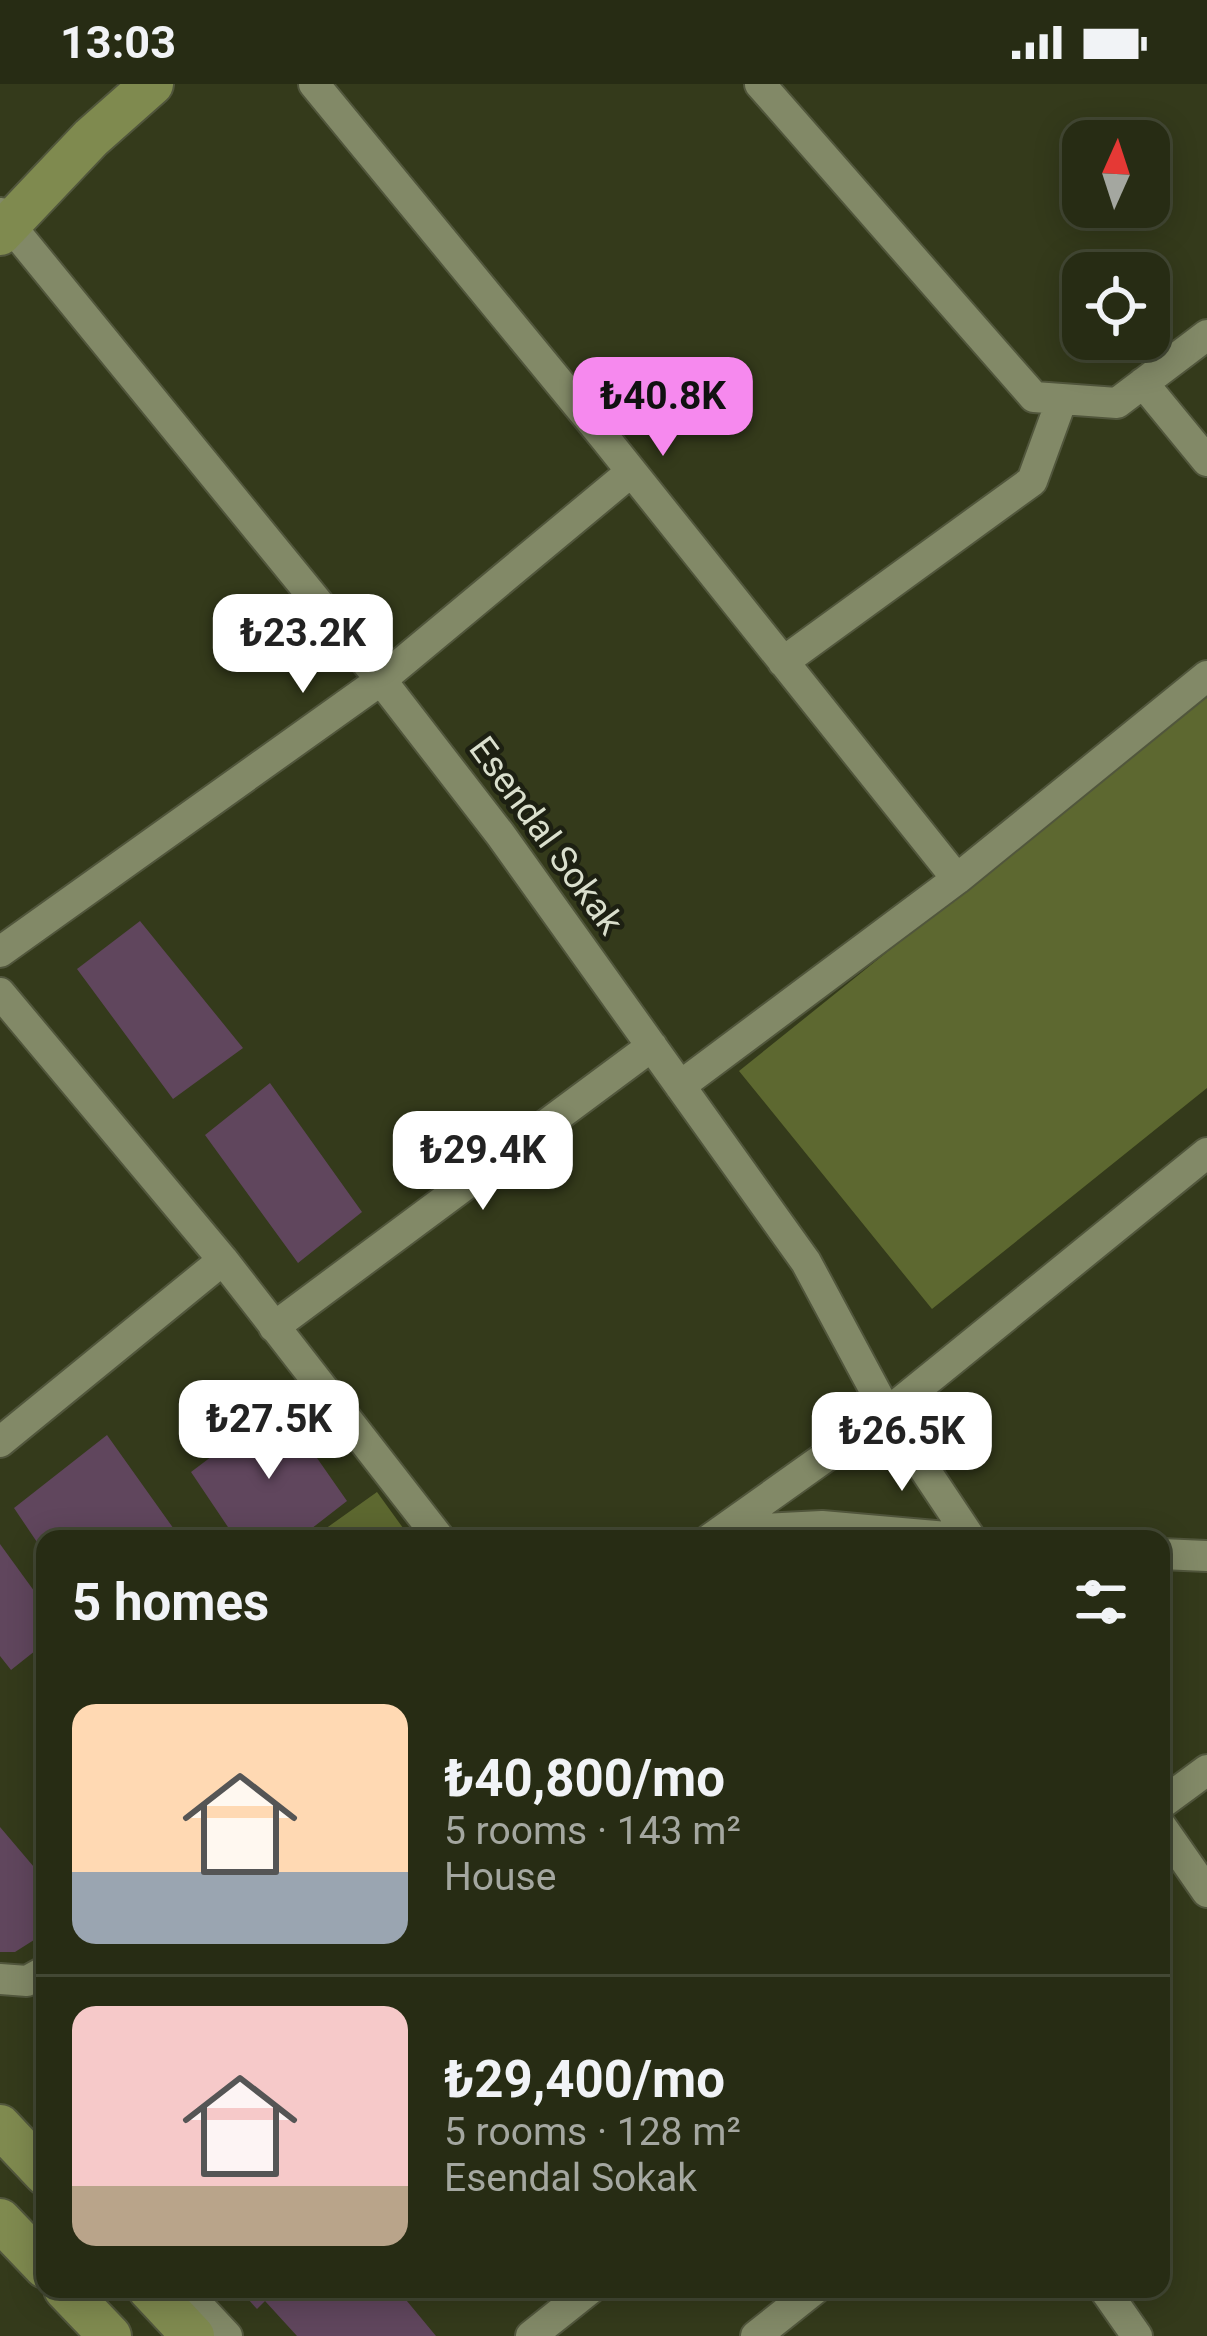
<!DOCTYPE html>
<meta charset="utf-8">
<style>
body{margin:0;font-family:Roboto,sans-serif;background:#2f341d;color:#f1f3f6;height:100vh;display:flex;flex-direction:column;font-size:45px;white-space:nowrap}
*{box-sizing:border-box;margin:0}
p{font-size:39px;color:#a4a7a0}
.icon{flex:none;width:66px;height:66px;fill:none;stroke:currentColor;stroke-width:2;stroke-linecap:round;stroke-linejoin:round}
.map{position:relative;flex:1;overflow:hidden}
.panel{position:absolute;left:36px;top:1446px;width:1134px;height:768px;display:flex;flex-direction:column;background:#272c14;border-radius:24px;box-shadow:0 6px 30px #0003,0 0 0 3px #434834}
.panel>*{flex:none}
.needle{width:78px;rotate:3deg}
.controls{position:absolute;left:1062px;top:36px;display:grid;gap:24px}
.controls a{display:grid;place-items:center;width:108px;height:108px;border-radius:24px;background:#272c14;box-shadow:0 6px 30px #0003,0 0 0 3px #434834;font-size:60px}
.price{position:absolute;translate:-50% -102px;padding:0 27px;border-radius:24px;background:#fff;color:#222;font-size:39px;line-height:78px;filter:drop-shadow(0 3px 6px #0008)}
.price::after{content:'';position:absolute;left:50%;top:72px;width:36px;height:27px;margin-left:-18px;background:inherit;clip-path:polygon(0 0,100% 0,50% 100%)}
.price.selected{background:#f689ee;color:#111}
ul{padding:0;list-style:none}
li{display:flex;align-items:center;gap:36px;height:300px;padding:0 36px}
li+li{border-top:3px solid #434834}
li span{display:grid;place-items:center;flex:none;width:336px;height:240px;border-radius:24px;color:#555}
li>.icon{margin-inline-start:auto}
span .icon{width:144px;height:144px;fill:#fffc;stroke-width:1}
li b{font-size:51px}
h2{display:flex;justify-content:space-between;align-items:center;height:144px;padding:0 36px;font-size:51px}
.status{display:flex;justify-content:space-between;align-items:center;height:84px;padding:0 60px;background:#272c14;direction:ltr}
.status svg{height:33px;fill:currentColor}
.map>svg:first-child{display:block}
</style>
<div class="status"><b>13:03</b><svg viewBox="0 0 49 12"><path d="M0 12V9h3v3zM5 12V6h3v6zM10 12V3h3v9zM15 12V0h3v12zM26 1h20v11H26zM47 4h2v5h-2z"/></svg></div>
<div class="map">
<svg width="1207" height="2252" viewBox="0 0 1207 2252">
<rect width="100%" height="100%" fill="#343a1b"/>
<path fill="#5d6830" d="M1207 611V1004L932 1225 739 987Z
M377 1408 411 1455H311Z"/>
<path fill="#60465d" d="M140 837 243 964 173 1015 77 885Z
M270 999 362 1128 298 1179 205 1051Z
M280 1321 347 1417 298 1455H236L191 1388Z
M107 1351 181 1455H45V1470L14 1424Z
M0 1460 45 1522V1559L11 1586 0 1572Z
M0 1743 45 1796V1849L15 1868H0Z
M239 2205H397L436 2252H297L265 2217 257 2225Z"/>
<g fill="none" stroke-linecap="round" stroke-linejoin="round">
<defs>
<path id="street" d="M314 0 604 353 957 795
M760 0 1034 313 1117 319 1207 251
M0 129 381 596 500 750 806 1178 887 1329 971 1455
M1143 299 1207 377
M783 578 1032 397 1062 315
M0 868 381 596 631 388
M0 909 223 1176 440 1455
M680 1002 957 795 1207 592
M274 1243 652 962
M0 1358 223 1176
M721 1447 822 1442 969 1455
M710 1455 887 1329 1207 1069
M1161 1470 1207 1472
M1161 1720 1207 1686
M1161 1742 1207 1808
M0 1895 27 1897 45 1887
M183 2205 227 2252
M1104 2205 1137 2252
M531 2252 590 2205
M756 2252 815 2205"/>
<path id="secondary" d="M0 150 91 54 152 0
M0 2042 45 2090
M0 2136 45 2183
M65 2205 110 2252
M149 2205 193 2252"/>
</defs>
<use href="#street" stroke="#51563c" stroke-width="34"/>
<use href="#secondary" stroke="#51563c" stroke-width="46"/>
<use href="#street" stroke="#828967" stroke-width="30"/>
<use href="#secondary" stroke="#7f8a4f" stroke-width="42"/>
</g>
<g text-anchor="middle" stroke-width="9" stroke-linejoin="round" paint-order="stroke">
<g font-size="36" fill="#dadfcd" stroke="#1d2012">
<text transform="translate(547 751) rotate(54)" y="13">Esendal Sokak</text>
</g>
</g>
</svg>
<div class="controls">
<a><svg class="needle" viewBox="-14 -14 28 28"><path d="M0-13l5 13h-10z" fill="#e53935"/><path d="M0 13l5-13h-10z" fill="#a4a7a0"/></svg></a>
<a><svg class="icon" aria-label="locate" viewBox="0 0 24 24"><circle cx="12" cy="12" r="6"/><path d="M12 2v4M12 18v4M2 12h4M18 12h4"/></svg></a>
</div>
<b class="price selected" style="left:663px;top:375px">₺40.8K</b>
<b class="price" style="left:303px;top:612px">₺23.2K</b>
<b class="price" style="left:483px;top:1129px">₺29.4K</b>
<b class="price" style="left:269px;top:1398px">₺27.5K</b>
<b class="price" style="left:902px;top:1410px">₺26.5K</b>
<section class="panel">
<h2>5 homes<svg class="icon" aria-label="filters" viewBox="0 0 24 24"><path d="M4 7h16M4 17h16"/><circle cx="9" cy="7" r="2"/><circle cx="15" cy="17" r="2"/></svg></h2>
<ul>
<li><span style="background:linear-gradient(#ffd9b3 70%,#9aa5b1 0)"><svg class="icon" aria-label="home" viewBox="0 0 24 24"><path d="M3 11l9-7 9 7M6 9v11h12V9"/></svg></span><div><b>₺40,800/mo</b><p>5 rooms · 143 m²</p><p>House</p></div></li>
<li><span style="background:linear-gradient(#f6c9c9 75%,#b9a48a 0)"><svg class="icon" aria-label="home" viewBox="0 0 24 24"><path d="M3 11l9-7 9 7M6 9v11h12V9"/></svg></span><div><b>₺29,400/mo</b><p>5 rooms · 128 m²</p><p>Esendal Sokak</p></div></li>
</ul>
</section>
</div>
